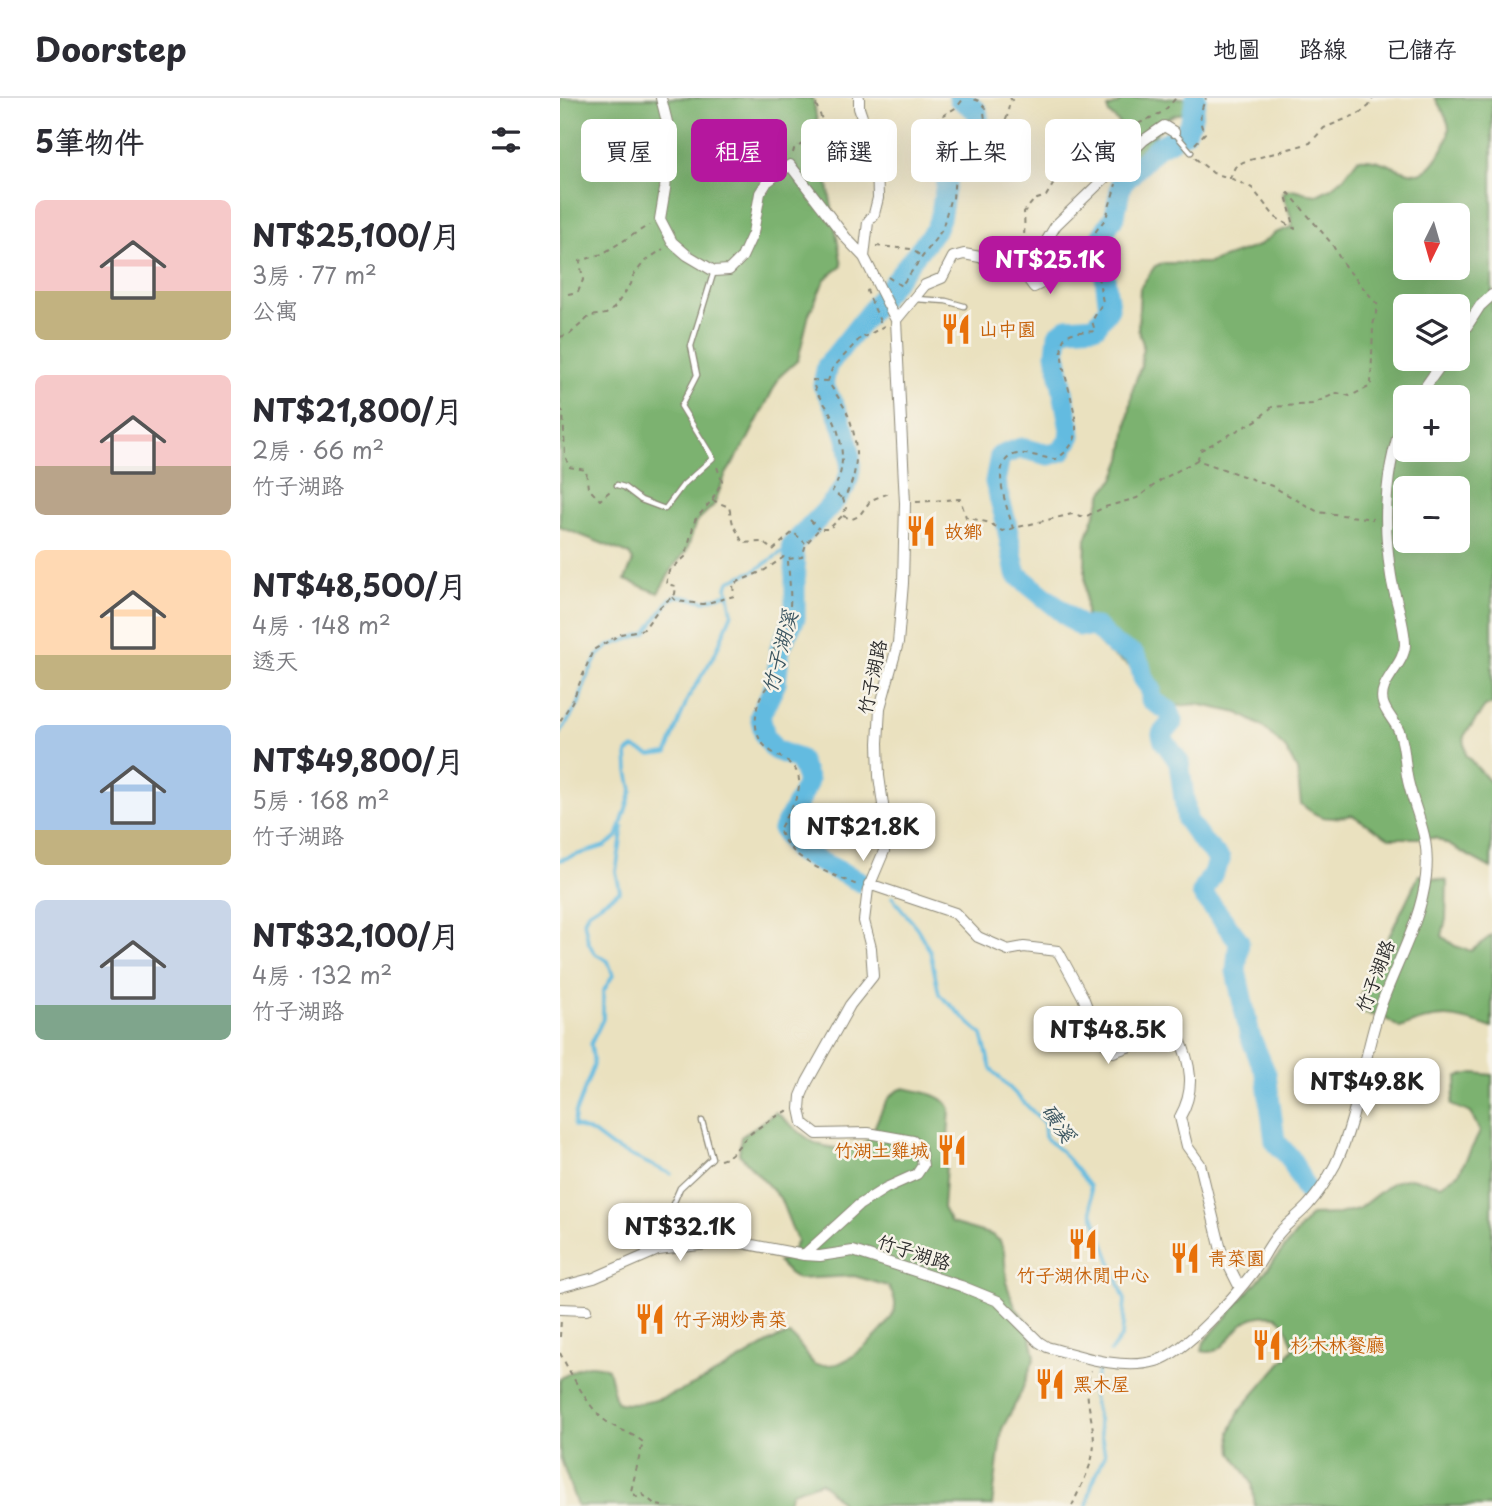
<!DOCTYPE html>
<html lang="zh-TW">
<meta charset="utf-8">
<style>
body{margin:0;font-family:"Playpen Sans","LXGW WenKai TC",sans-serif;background:#f2f2f3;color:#2b2b33;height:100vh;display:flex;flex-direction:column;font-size:26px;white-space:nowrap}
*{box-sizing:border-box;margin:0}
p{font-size:23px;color:#7c7c81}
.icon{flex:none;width:38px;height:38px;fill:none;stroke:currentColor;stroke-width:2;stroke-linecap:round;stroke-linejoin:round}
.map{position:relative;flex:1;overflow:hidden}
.details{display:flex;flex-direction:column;background:#fff;width:560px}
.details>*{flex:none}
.guide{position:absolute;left:21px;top:21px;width:665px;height:63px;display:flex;gap:14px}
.needle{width:46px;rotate:185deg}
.tools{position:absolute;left:833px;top:105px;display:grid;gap:14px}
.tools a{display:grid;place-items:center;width:77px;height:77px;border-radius:10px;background:#fff;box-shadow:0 7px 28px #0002;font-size:35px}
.price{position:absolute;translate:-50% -60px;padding:0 16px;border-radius:14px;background:#fff;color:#222;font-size:23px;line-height:46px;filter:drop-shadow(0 2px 4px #0008)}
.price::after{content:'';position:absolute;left:50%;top:42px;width:21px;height:16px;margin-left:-10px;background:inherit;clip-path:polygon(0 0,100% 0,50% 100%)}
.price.on{background:#b5179e;color:#fff}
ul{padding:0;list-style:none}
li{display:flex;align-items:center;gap:21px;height:175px;padding:0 35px}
li span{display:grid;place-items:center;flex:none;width:196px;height:140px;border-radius:10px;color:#555}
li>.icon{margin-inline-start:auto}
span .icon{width:84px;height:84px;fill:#fffc;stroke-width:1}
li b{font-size:30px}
h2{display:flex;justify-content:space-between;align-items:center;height:84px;padding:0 35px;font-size:30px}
.pill{padding:0 24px;border-radius:10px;background:#fff;box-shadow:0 7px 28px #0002;font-size:24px;line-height:63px}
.pill.on{background:#b5179e;color:#fff}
header{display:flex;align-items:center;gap:42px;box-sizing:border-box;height:98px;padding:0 35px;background:#fff;border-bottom:2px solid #e1e1e2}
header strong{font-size:33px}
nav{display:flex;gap:38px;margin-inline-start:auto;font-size:24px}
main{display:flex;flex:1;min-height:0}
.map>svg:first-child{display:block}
</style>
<header>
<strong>Doorstep</strong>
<nav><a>地圖</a><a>路線</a><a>已儲存</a></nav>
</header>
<main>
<section class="details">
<h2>5筆物件<svg class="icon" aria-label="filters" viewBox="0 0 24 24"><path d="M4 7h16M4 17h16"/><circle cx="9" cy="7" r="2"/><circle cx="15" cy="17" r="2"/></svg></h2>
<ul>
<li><span style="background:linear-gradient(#f6c9c9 65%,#c2b280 0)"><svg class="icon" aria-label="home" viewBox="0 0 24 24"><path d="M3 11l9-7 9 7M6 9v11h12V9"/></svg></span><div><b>NT$25,100/月</b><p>3房 · 77 m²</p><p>公寓</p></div></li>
<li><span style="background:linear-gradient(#f6c9c9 65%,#b9a48a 0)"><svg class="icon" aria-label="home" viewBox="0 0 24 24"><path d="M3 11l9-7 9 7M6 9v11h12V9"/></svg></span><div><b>NT$21,800/月</b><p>2房 · 66 m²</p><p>竹子湖路</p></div></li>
<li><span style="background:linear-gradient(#ffd9b3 75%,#c2b280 0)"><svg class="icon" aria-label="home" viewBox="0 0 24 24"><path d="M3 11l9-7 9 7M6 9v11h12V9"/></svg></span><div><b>NT$48,500/月</b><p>4房 · 148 m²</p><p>透天</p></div></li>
<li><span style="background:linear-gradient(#a9c7e8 75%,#c2b280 0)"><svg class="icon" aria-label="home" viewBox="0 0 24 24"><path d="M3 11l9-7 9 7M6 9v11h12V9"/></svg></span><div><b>NT$49,800/月</b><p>5房 · 168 m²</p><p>竹子湖路</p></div></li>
<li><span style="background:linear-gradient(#c9d6e8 75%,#7fa58c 0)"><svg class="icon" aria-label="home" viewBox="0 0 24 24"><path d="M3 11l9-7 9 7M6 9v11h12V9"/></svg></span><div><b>NT$32,100/月</b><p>4房 · 132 m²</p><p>竹子湖路</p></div></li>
</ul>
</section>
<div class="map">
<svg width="932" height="1408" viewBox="0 0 932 1408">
<rect width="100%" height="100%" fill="#f7f3e8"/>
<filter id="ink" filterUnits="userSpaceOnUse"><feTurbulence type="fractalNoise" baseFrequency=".0143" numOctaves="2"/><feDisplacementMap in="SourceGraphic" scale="14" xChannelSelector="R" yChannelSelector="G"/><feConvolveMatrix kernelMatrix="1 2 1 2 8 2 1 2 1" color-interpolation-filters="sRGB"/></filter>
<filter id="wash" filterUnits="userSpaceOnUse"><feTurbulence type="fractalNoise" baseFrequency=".00686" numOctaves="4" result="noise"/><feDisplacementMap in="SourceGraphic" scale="28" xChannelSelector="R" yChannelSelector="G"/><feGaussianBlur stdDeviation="1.57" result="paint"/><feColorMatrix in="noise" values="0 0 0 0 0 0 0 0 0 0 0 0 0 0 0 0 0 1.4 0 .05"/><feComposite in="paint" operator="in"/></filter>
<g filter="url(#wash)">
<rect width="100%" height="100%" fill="#eae1bf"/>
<path fill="#7cb26f" stroke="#546e4d" stroke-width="2" fill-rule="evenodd" d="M0 0H253L282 168 265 181 249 216 238 262 220 278 188 341 165 378 154 407 136 424 127 452 114 468 98 495 65 482 73 463 69 456 0 429Z
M564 0H643L637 12 614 17 606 21 570 74 556 82 552 80 550 72 567 37 559 25 548 14V10L558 6Z
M875 0H932V606L925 609 904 638 906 657 932 686 931 770 876 740H829L792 717C768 722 760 722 741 706L737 672 726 651 702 628 678 615 637 606 615 608 600 602 569 568 548 555 536 542 526 517 525 468 526 441 543 394 554 381 562 361 573 290 581 268 583 246 578 231 580 190 595 168 604 165H649L698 148 715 135 732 129C733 115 724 107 723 94 734 87 745 97 757 97L771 90 784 79 798 61C823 59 837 74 856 75 872 76 889 44 889 30 888 19 880 9 875 0ZM845 117H898V170H845ZM845 208H898V261H845ZM845 299H898V352H845ZM845 390H898V443H845Z
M859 777 887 783 886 821 882 838 895 848 911 853 932 837V930C895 917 878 914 840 930L823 919 802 915 796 906Z
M914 975 932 977V1408H695L692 1385 672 1355 670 1334 680 1312 734 1250 725 1226 716 1218C706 1217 697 1217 688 1222 672 1231 664 1260 642 1253L644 1244 696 1185 751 1117 778 1116 798 1111 833 1084 850 1080 881 1087 899 1075 920 1034 911 1015 891 1007 898 978Z
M344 990C359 994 384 995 390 1011L383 1110 391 1125 432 1137 440 1143 444 1153 447 1187 455 1209 468 1224 475 1259 460 1297 442 1331 432 1408H284L261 1384 232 1394 227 1408H17L0 1358V1281C18 1269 27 1262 48 1271L56 1304C98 1317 179 1261 217 1240L230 1237C240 1244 246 1258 255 1267 263 1267 275 1268 282 1264 298 1257 333 1227 335 1209 336 1201 332 1195 328 1188L294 1178 238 1181 229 1175 218 1164 229 1159 237 1143 220 1100 179 1056 181 1039 216 1014C228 1024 241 1037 255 1045 264 1049 273 1050 282 1051 324 1055 310 1000 344 990Z"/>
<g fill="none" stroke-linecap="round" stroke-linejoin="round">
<path stroke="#63bbe0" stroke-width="3.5" d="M0 636 19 605 26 581 37 559 49 548 86 535 110 501 118 498 145 503 169 495
M63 729 56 774 60 793 28 814 24 823 28 843 34 855 48 863 53 877 43 894V921L31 946 34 967 15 1016 14 1028 32 1034 52 1049 111 1076
M0 762 45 748 57 739 72 692 68 673 67 655 74 650 91 657 107 655 128 600 155 556 172 515 167 489 169 483 196 472 232 447
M332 799 357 830 370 853 379 896 422 937 431 971 484 1025 485 1040 502 1054 530 1088 532 1114 565 1202 562 1238 550 1254
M527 1408 532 1386 545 1356 532 1293 539 1270"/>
<path stroke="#63bbe0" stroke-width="21" d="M636 0 631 23 624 35 596 50 561 87 555 117 540 141 549 210 536 228 507 230 498 237 496 255 511 337 502 353 489 357 461 350 440 358 435 384 446 424 456 476 520 528 536 529 555 548 574 557 580 567 583 580 591 591V602L609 613 613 623 602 636 604 643 619 664 627 722 641 742 660 762 642 795 679 843 676 873 690 938 706 976 715 1043 731 1061 746 1092
M301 784 238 753 223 732C231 715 242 701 248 683L239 661 215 652 205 638 200 618 216 585 220 550 235 520V470L232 447C248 430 271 410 284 390 302 361 278 313 263 287L267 268 375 132 380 120 388 76 409 51 420 30 417 13 399 0"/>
</g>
</g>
<g filter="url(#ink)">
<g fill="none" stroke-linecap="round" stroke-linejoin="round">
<defs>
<path id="service" d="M614 34 631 54
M355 201 386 203 404 208
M57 387 64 389 81 402 105 411 123 387 153 360 121 308 137 277 131 248 154 173
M98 1152 97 1143 120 1090 152 1060 142 1023"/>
<path id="minor" d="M101 0 110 36 105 91 100 121 112 144 127 157 154 173 169 172 182 159 193 135 200 95 207 84 230 67 286 140 304 159 336 222 345 405 343 485 338 545 320 610 318 645 319 678 325 721 324 753 308 791 304 823 311 850 313 878 290 907 247 984 241 998 240 1011 243 1025 257 1036 308 1035 353 1043 360 1050 363 1067 357 1076 326 1090 299 1107 244 1157
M299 0V10L317 64 318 100 314 116 308 124 304 159
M336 222 365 187 382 180 393 159 404 156 457 166 474 189 480 186 484 147 496 127 584 42 604 28 614 34
M898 242 920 208 932 197
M858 299 885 261
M309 786 395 815 418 839 448 852 464 849 498 853 523 899 538 938 553 954 599 938 618 937C631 965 636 991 620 1019L627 1048 640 1066 661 1152 680 1190
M0 1189 34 1180 98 1152 172 1143 244 1157 260 1158 293 1153 401 1188 438 1203 479 1244 487 1249C520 1258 562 1273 596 1263 625 1255 675 1198 694 1173 702 1162 708 1149 716 1139 725 1126 739 1118 749 1106 759 1095 768 1080 775 1067 799 1018 802 961 820 910 835 867 861 824 866 778 870 738 858 723 849 687 844 670 846 652 840 636 837 625 826 616 823 605 817 584 844 568 845 547 845 524 834 500 831 478 822 423 824 370 845 318
M0 1211 26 1212"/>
</defs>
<use href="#service" stroke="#8a8675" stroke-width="7"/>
<use href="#minor" stroke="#8a8675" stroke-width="12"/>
<path stroke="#8a8675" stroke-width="2" stroke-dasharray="5 5" stroke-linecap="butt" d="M605 12 616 0
M374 23 397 9 404 0
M635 46 645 35C637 24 641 11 646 0
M233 55 234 51 260 35 263 24 255 4 256 0
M391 60 402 69 431 62 438 50 435 46C434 33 443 30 447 19 449 12 447 9 452 2L450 0
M635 60 653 75 670 80 675 69 683 64 750 45 764 30 800 15 809 8 813 0
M316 148 351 151 361 158
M463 156C464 141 465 128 464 114L474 102 486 98 508 62 514 66 530 51 544 44 552 47 569 30 605 13
M328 179 341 188 382 132 390 102 393 101 395 77 413 58 422 37 425 22 424 14 426 11 419 3 411 0
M308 192 307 193 322 228
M8 196 18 194 23 182 20 163 42 156 89 127
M0 239 10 236 30 218 46 216 54 210 71 186 73 178 85 163 103 151
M267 283 253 282C254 294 261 300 268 311 282 335 289 370 272 393L283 401
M0 311 3 314 5 357 9 369 26 372 28 390 40 402 50 393
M637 362 641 352 697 322 712 309 752 306 777 295 790 298 811 288 813 227 818 207 783 166 772 146 729 95 726 97 735 131 715 119 692 90 670 80
M152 402 169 409 173 426 183 445 202 444 213 452 233 434 245 445
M356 404 400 401 406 419 430 425 442 433 512 416 525 419 545 409 577 400 601 382 637 362 712 388 758 414 813 421
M283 418 292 421 299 418 311 402 332 394
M250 422 259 431
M453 431C449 412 426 362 457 356 466 354 486 361 496 361 504 356 510 350 514 342 525 318 487 249 508 237 514 233 527 234 535 233L532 223 543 204 533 154 534 143 536 133 546 120 556 86
M228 463C229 480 232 499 229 516 226 530 215 542 213 556 211 565 211 574 209 583 208 589 205 591 202 596 197 604 195 618 196 628 199 665 247 654 238 694 236 704 224 721 219 732 231 763 269 775 297 787
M112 499 116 503 143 506 174 498 173 486 205 472 224 459 228 461 242 459 246 446 259 431H269L282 418 286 410 283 401C300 377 299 344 288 317 283 305 274 294 268 283L272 271 303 237 305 239 326 227
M0 623 12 604 33 552 61 536 84 531 100 509 115 496 116 488 106 486 109 473 125 459 135 422 152 402 162 383 157 369
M160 1062C173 1059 179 1046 189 1037 201 1027 213 1020 227 1013L228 1009
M0 1239 1 1221
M0 1255C8 1271 28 1308 41 1319 53 1331 70 1333 83 1344L71 1393 77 1399 82 1396 96 1407 102 1408
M512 1408C519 1391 530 1373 533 1355 538 1327 520 1299 531 1272"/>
<use href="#service" stroke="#fff" stroke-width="4.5"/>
<use href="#minor" stroke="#fff" stroke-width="10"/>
</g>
</g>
<defs>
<symbol id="restaurant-bare" viewBox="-9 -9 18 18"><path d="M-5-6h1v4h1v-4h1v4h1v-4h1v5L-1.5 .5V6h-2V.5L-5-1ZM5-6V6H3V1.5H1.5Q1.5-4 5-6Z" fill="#e8710a" stroke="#f7f3e8" stroke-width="2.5" paint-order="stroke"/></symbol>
</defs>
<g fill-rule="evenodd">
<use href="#restaurant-bare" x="374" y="209" width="44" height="44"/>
<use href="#restaurant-bare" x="339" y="411" width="44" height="44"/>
<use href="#restaurant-bare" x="370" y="1030" width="44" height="44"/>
<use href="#restaurant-bare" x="501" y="1124" width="44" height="44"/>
<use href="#restaurant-bare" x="603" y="1138" width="44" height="44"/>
<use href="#restaurant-bare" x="68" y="1199" width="44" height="44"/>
<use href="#restaurant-bare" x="685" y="1225" width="44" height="44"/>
<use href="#restaurant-bare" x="468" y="1264" width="44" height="44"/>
</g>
<g text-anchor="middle" stroke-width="5" stroke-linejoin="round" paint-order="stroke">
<g font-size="19" fill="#c56008" stroke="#f7f3e8" text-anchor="start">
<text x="419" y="238">山中園</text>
<text x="384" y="440">故鄉</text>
<text x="369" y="1059" text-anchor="end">竹湖土雞城</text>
<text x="648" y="1167">青菜園</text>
<text x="523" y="1184" text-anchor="middle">竹子湖休閒中心</text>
<text x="113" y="1228">竹子湖炒青菜</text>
<text x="730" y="1254">杉木林餐廳</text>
<text x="513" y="1293">黑木屋</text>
</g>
<g font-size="19" fill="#2b2b2b" stroke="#f7f3e8">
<text transform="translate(312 579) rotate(-78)" y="7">竹子湖路</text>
<text transform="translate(815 878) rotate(-69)" y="7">竹子湖路</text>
<text transform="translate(354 1154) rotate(18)" y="7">竹子湖路</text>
</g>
<g font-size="21" font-style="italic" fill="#3c5661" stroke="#f7f3e8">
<text transform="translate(220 554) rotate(-75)" y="7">竹子湖溪</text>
<text transform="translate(498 1025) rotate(55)" y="7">磺溪</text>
</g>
</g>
</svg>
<div class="tools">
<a><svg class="needle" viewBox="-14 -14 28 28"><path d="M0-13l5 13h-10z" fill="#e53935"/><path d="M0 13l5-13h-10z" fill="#7c7c81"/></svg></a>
<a><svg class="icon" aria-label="layers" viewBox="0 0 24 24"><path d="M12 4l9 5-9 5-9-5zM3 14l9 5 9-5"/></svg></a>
<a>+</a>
<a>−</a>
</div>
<b class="price on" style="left:490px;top:198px">NT$25.1K</b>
<b class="price" style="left:303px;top:765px">NT$21.8K</b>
<b class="price" style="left:548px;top:968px">NT$48.5K</b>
<b class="price" style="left:807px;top:1020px">NT$49.8K</b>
<b class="price" style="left:120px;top:1165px">NT$32.1K</b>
<div class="guide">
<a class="pill">買屋</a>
<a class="pill on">租屋</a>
<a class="pill">篩選</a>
<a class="pill">新上架</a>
<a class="pill">公寓</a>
</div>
</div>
</main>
